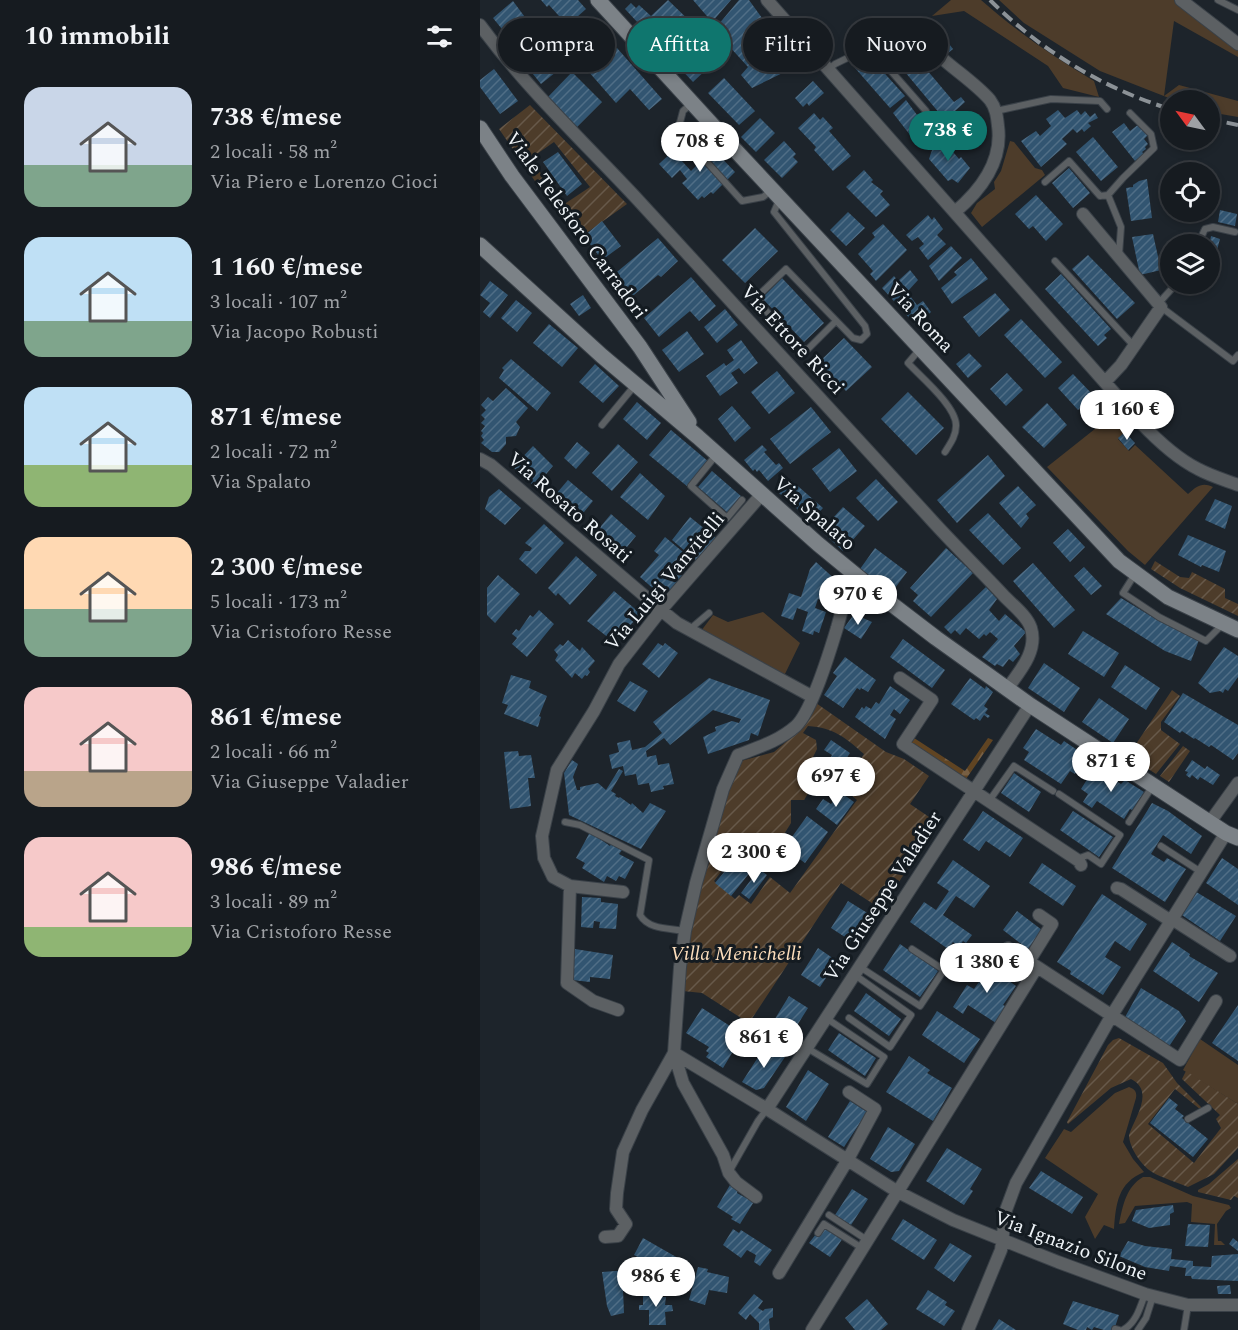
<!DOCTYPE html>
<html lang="it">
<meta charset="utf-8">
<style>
body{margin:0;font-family:Spectral,serif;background:#23282d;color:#f1f3f6;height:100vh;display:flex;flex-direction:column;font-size:22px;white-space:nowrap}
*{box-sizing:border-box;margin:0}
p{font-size:20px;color:#9ea1a5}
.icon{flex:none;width:33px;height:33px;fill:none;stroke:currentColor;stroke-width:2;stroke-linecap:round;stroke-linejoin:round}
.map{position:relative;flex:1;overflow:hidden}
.details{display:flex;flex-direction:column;background:#161b20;width:480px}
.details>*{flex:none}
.banner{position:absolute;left:18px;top:18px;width:570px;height:54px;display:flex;gap:12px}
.needle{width:39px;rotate:303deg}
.fabs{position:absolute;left:680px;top:90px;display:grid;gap:12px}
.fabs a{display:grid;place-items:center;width:60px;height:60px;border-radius:50%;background:#161b20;box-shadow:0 3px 9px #0003,0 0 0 2px #35393e;font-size:30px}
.price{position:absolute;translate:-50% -51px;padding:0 14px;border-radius:21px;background:#fff;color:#222;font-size:20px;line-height:39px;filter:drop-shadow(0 2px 3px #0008)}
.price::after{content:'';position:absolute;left:50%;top:36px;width:18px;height:14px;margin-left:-9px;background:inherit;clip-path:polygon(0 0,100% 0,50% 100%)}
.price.active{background:#0f766e;color:#fff}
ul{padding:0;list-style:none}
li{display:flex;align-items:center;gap:18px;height:150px;padding:0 24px}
li span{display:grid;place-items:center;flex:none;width:168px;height:120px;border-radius:18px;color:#555}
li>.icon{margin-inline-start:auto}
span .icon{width:72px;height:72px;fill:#fffc;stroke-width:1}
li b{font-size:26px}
h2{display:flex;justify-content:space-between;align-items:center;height:72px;padding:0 24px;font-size:26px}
.pill{padding:0 21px;border-radius:27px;background:#161b20;box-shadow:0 3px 9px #0003,0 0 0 2px #35393e;font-size:21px;line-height:54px}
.pill.active{background:#0f766e;color:#fff}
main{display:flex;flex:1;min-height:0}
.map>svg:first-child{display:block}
</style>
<main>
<section class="details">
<h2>10 immobili<svg class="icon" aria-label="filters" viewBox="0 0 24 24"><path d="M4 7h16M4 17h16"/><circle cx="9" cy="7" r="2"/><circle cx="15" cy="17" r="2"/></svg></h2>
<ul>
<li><span style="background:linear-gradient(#c9d6e8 65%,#7fa58c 0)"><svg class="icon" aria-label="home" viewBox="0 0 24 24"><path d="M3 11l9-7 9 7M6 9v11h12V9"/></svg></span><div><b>738 €/mese</b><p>2 locali · 58 m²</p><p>Via Piero e Lorenzo Cioci</p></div></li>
<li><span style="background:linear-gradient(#bfe0f5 70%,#7fa58c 0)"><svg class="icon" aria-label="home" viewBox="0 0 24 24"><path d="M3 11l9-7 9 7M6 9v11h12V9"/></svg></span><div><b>1 160 €/mese</b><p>3 locali · 107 m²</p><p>Via Jacopo Robusti</p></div></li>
<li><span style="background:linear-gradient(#bfe0f5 65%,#8fb573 0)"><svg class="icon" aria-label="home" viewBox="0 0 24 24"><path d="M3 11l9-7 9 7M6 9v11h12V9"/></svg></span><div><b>871 €/mese</b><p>2 locali · 72 m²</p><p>Via Spalato</p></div></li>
<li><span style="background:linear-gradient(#ffd9b3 60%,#7fa58c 0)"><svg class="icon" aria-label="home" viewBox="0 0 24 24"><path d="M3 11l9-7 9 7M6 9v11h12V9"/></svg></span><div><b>2 300 €/mese</b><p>5 locali · 173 m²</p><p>Via Cristoforo Resse</p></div></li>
<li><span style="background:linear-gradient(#f6c9c9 70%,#b9a48a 0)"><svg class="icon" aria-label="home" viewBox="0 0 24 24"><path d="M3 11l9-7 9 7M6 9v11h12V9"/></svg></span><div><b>861 €/mese</b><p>2 locali · 66 m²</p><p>Via Giuseppe Valadier</p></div></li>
<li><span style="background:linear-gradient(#f6c9c9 75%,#8fb573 0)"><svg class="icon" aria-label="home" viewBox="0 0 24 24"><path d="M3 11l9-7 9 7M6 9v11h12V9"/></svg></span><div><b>986 €/mese</b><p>3 locali · 89 m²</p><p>Via Cristoforo Resse</p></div></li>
</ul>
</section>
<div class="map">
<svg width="758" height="1330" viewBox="0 0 758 1330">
<defs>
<pattern id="forest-firs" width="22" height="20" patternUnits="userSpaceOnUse" patternTransform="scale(1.5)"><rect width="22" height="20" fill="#604422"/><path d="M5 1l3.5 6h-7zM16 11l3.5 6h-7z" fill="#775f43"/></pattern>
<pattern id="garden-furrows" width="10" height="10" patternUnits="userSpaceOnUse" patternTransform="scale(1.5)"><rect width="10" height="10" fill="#4d3c2a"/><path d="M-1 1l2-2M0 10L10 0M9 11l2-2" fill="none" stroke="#67594a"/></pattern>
<pattern id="building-hatch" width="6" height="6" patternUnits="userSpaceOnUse" patternTransform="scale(1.5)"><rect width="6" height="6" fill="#325571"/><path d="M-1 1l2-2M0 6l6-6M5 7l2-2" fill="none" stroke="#506e86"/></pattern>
</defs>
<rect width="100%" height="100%" fill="#1d242b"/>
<path fill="#4d3c2a" d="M471 0H501C536 31 574 57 614 81L619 97 583 88 568 66 484 11 452 16Z
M519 0H694L747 42 758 47V57L694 21 684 96 699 85 758 101V117L729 112V100H694L620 71 544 23Z
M530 141 534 142 555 168 562 170 565 175 502 227 491 213 497 203 515 189 514 182 521 171Z
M635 413 639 425 645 432 638 439 649 451 655 445 708 494C717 486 722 482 733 487L665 565 648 551 567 467Z
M283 612 320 643 304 676 221 631 233 615 248 622Z
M720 1039 758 1065V1104L703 1070Z
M649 1087C655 1089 657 1092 656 1098L643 1142 653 1159 664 1172C638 1183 636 1203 634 1229L624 1225 615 1239 605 1217 618 1194 565 1158 584 1129 591 1132 635 1093Z
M663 1177H670L713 1196 749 1205 751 1208 746 1211 737 1224 738 1241H741L745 1245H734L735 1224 711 1222 712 1204 707 1202 655 1206 645 1223 639 1224C643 1205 646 1187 663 1177Z"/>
<path fill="url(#forest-firs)" d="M431 736 485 771 508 738 513 740 486 779 428 740Z"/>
<path fill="url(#garden-furrows)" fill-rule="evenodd" d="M50 105 147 204 98 239 63 191 69 187 83 205 110 187 74 142 51 158 67 183 59 187 19 129Z
M675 561 700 577 709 578 712 572 745 589V598L758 604V616L700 588 671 569Z
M692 690 700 696 681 722V730L700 744 676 774 651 758 650 753Z
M336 703 406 752 424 759 449 776 430 804 458 823 401 909 361 883 269 1023 222 993 203 991C204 945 216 900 229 856 238 823 247 792 261 761L294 752 321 729ZM328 726C354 728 365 737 384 754L361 787 377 800 310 893 290 877 271 904 259 895 255 899 234 881 262 845 278 856 296 847 311 823V800H324L339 776 330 763 337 749 336 740 323 733Z
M703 746 710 751 689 782 680 776Z
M639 1038 683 1063 697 1083 722 1108 721 1110 695 1089 668 1124 714 1163 741 1128 736 1119 740 1115 702 1079 706 1071 758 1104V1148L734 1174 708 1187C697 1182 682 1178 672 1172 661 1165 649 1147 649 1135 655 1117 675 1091 651 1079L631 1088 588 1124 587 1122 628 1045 633 1040Z
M758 1159V1198L754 1196 751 1200 718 1192V1190L729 1184Z"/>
<path fill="url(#building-hatch)" d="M61 0H98L106 9 97 17 102 22 106 19 117 20 131 34 133 46 135 49 137 48 182 99 169 110 150 89 136 103 108 71 121 60 96 29 87 37 82 32 74 39 65 29 79 16 69 5 67 7Z
M188 0 218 29 190 57 145 9 151 3 156 8 159 5 171 16Z
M213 0H251L232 22Z
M259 0H269L317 66 272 88 261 75 268 67 248 45 242 53 228 37Z
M33 1 50 24 30 39 13 18Z
M436 38 451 54 441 63 474 102 481 97 485 102 465 120 420 66 432 56 441 63 426 47Z
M60 39 76 58 78 55 86 64 61 84 40 58Z
M466 40 473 49 467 54 461 45Z
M216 48 231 65 213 82 198 66Z
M389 56 425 96 410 108 375 68Z
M14 69 38 101 20 114 0 87V80Z
M92 72 122 102 97 127 67 98Z
M244 78 275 111 259 125 228 93Z
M333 81 344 93 329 106 327 103 323 107 315 98Z
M426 100 443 123 446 121 451 127 436 139 430 135 413 113Z
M578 110 585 118 597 110 601 115 605 111 610 117 615 113 618 118 608 123 611 126 604 132 602 129 597 133 593 129 582 139 587 144 561 167 541 141 556 131 560 136 571 126 566 119Z
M334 113 340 120 343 117 353 128 349 131 371 156 353 171 334 150 336 147 318 128Z
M280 118 295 133 276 152 261 137Z
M644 123 650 131 659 124 668 135 664 139 668 144 665 147 666 149 662 152 664 154 655 161 632 132Z
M613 137 638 167 621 181 596 152Z
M466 138 471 144 469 147 479 159 481 157 490 168 478 183 472 179 468 181 449 159 453 147Z
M304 141 316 154 313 157 318 162 302 178 284 160Z
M233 149 255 172 233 194 231 192 224 198 222 196 218 200 202 183 207 179 200 170 192 178 179 164 193 151 211 171Z
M78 152 102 184 87 196 63 162Z
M589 168 610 193 593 208 572 183Z
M384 170 393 180 391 182 403 191 400 194 410 205 396 217 366 187Z
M667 179 672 218 651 221 646 188 653 187V185L659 181Z
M556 195 583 224 566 241 553 226 549 229 535 214Z
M740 210 757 214 755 226 738 222Z
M368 212 385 228 366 246 350 230Z
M448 215 452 220 454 217 463 229 457 235 466 244 448 260 439 248 444 244 438 237 432 241 426 235Z
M122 221 141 246 122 260 104 236Z
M403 224 427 250 396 281 390 274 393 271 378 254 395 237 392 233Z
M275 228 298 251 265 283 242 260Z
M673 234 681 270 660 275 652 237Z
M731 236 740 239 737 250 729 247Z
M178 238 198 261 181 277 178 275 149 299 132 276Z
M471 246 482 258 459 281 449 266Z
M608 255 655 303 637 319 592 269Z
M491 258 508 279 472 304 461 288 477 275 474 272Z
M430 270 438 280 427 292 437 305 443 301 451 312 443 319 452 326 444 334 402 288 414 276 418 281Z
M581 274 631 329 624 335 627 338 618 346 565 289Z
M211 277 236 306 219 321 210 311 179 337 164 318Z
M302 278 344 323 324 342 282 298Z
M10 281 28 295 10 318 3 312 10 303 0 295Z
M515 293 530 310 499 337 483 317Z
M103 295 111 308 99 316 90 304Z
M36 300 52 313 37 332 21 318Z
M245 309 258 325 237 343 224 327Z
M541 319 582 362 565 378 524 335Z
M69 324 98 348 82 367 53 343Z
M207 331 224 354 199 372 182 350Z
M364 338 392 367 366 391 339 362Z
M261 340 278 363 264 374 259 368 251 373 258 383 240 396 226 376 244 363 246 366 254 360 247 350Z
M489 353 502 366 488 378 476 364Z
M31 359 71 393 57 411 19 378 24 370 22 368Z
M115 364 139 386 123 403 99 382Z
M297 371 315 393 289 414 271 392Z
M527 373 543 390 526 406 510 389Z
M593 374 614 396 598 410 578 388Z
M26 388 48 408 36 422 40 427 36 436 26 437V444L19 452H12L1 443 4 440 1 436 3 433 1 431 5 426 1 423 5 419 1 415 6 410 1 405 8 397 13 401Z
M428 392 464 428 436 455 401 419Z
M157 402 181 423 167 440 143 419Z
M567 403 587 425 564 448 542 427Z
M252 406 271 428 255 442 238 419Z
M331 407 351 432 310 464 290 439Z
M191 430 229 462 208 487 169 455Z
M645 432 655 443 648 450 638 438Z
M97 442 110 453 96 469 84 458Z
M138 444 158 462 132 491 112 473Z
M282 445 287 450 284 452 296 465 299 463 303 468 288 481 279 470 277 472 275 469 273 471 264 460Z
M53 446 73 466 55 487 33 467Z
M359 448 377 471 350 492 332 469Z
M508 455 525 476 477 523 457 500Z
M232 471 262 497 248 513 218 487Z
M160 473 185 496 168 520 140 497Z
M396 479 418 502 398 521 376 498Z
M88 480 113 501 95 523 70 501Z
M311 480 343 508 331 521 299 493Z
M538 486 556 505 546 514 549 518 541 528 519 503Z
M19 489 41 508 25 525 5 509 9 497Z
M735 499 752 506 745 529 725 520Z
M363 507 385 526 363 551 341 531Z
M508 513 541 548 523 565 489 530Z
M131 514 156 536 138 558 112 537Z
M210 517 236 538 217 561 192 540Z
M64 524 84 543 56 574 39 559 45 551H50L52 548 45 543Z
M588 529 605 547 590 562 573 543Z
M708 535 746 551 739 572 722 565 721 567 698 555Z
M185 537 203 552 202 555H207L211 558 204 565 202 563 197 571 202 575 184 598 160 577 179 555 174 551Z
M395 548 427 572 412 592 380 569Z
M466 548 493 573 451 617 433 601 438 595 430 588Z
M96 556 117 575 90 605 78 593 76 596 68 588Z
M336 562 357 581 354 587 356 589 351 604 338 599 335 608 346 612 339 633 334 631 333 635 322 631 328 612 317 608 313 620 301 616 309 593 321 597 330 569Z
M553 563 595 610 574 628 533 581Z
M604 567 622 586 611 595 594 576Z
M18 575 40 594 15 623 7 615V588Z
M506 587 517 599 509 610 519 621 525 614 546 632 534 646 540 654 533 662 529 659 523 667 517 664 515 666 502 657 518 639 510 632 506 636 504 634 499 639 486 628 480 635 475 630 471 634 464 627Z
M134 591 161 614 134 642 107 621Z
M641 598 679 621 719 640 711 661 685 651 626 614Z
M59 610 74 624 47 657 32 644 37 638 32 634 36 629 39 631 50 615 53 617Z
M374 614 392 622 381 639 364 628Z
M603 631 639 653 624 677 588 654Z
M423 639 465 670 452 688 410 657Z
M88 640 100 651 102 647 115 661 108 669 110 672 107 676 105 675 102 679 95 673 92 678 75 660 78 655 74 650 80 644 83 646Z
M178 643 183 646 185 643 198 653 179 678 162 664Z
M744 647 758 656V677L748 691 745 689 743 693 740 691 730 693 718 683Z
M365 657 396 680 388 692 381 688 380 690 377 688 363 708 344 695 357 676 353 673Z
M564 663 600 688 584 712 548 688Z
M645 665 680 688 666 710 631 687Z
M31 675 51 681 49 688 67 696 59 716 61 717 58 727 24 714 28 705 22 703Z
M229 678 290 700 278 736 271 733 269 740 228 754 223 737 236 731 235 727 252 721 259 723 261 719 233 710 190 745 184 738 166 751 167 757 176 755 178 765 189 763 194 784 183 786 184 789 171 792 169 783 158 785 156 774 145 776 143 766 132 769 129 755 139 752 137 743 150 740 152 750 165 747 182 733 173 722Z
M490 678 505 689 506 686 513 692 504 706 508 709 505 713 510 716 508 718 504 715 500 721 496 718 494 720 471 704Z
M150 681 168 691 155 712 137 701Z
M410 686 430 700 420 714 414 709 410 715 416 719 405 739 375 717 382 707 384 709 386 706 391 709 396 702 399 704Z
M703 693 758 725V753L753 760 731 745 729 747 715 738 714 739 702 731 700 733 684 722Z
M619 698 649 719 633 743 602 722Z
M556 729 581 745 584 741 606 756 595 774 590 771 581 784 544 760 549 752 543 748Z
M351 740 370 753 351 781 340 773 352 755 344 750Z
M38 751 39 756 51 755 55 778H48L51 806 30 809 24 752Z
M92 760 98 764 93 777 97 790H100V787L118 783 126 790 139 769 143 771 131 791 136 794 135 796 139 798 140 797 151 805 152 803 163 813 170 803 186 811 161 849 89 815 84 773Z
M712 760 725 769 727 766 740 775 733 785 720 777 718 780 712 775 710 778 706 775 708 772 705 771Z
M615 767 641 784 645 780 664 792 652 810 650 809 644 819 617 801 612 808 603 802 608 794 601 789Z
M534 773 561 792 549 812 521 793Z
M360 792 374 802 357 825 336 809 343 799 351 804Z
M672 803 688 811 722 836 711 854 683 835 671 854 684 862 687 858 706 869 685 902 632 868Z
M503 811 543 838 530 857 506 841 499 851 483 840Z
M593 811 633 837 619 857 580 830Z
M327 816 348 832 325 863 304 848Z
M110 832 130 846 131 844 142 850 139 854 154 862 145 879 139 876 136 881 127 876 124 882 102 868 105 863 96 858Z
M260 853 276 865 251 896 235 883Z
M742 858 758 869V905L726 883Z
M473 860 510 886 494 908 476 896 463 915 492 935 486 943 483 941 479 947 473 942 468 949 430 922 444 902 456 910 469 891 457 883Z
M562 863 596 886 583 906 549 883Z
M279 869 287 875 269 899 261 893Z
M713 890 756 916 740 941 699 913Z
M622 894 667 924 650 951 635 941 625 957 641 967 623 995 590 974 591 971 577 962Z
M102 897 121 898V902L138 904 136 929 119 928 120 922 114 921 113 928 101 927Z
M368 901 389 914 371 941 351 928Z
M537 911 562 930 548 949 523 930Z
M692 942 710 954 709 956 738 973 719 1002 673 971Z
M420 944 458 971 440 997 403 970Z
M338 948 357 961 340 987 321 975Z
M95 949 133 955 130 979 110 977V982L92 980Z
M503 962 536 986 523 1005 527 1007 516 1023 488 1005 483 1014 473 1007 487 985 494 989 499 982 493 978Z
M661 988 699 1011 706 1021 688 1048 644 1019Z
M386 993 421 1019 409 1036 374 1011Z
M309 996 328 1008 311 1035 293 1022Z
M758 1005V1061L732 1043Z
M222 1008 261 1033 254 1044 255 1048 243 1068 226 1057 229 1053 226 1051 229 1047 206 1033Z
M457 1011 500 1039 484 1063 442 1035Z
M359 1033 396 1058 385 1076 348 1050Z
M286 1045 305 1057 284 1088 276 1090 262 1082Z
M429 1056 450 1070 447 1073 472 1088 453 1121 406 1092Z
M328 1070 349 1084 326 1121 306 1107Z
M689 1098 698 1105 695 1109 704 1116 702 1118 728 1139 713 1157 670 1123Z
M370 1101 387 1112 364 1147 348 1137Z
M408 1127 435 1144 419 1171 411 1172 390 1159Z
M467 1148 502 1169 490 1189 493 1191 484 1205 446 1181Z
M561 1171 603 1197 592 1214 549 1188Z
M250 1185 258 1190 257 1193 266 1198 268 1196 275 1200 260 1224 251 1219 253 1217 237 1207Z
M372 1189 388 1199 371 1225 355 1215Z
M693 1205 694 1212 690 1214V1225L669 1228 652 1221 656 1210Z
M423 1219 457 1240 444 1260 411 1239Z
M708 1224 730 1225 728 1247 705 1246Z
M345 1226 363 1238 350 1257 329 1243 336 1234Z
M253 1229 259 1233 261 1230 292 1250 280 1266 274 1262 276 1255 267 1250 261 1258 243 1245Z
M163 1238 198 1258 189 1274 154 1255Z
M753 1238 758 1242V1251L749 1244Z
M648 1241 665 1246 692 1249 691 1259 713 1261V1266L731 1267 732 1256 758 1254V1281L712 1279 711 1276H705L706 1268 690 1266 689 1271 665 1267 639 1256Z
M470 1243 492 1256 474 1282 454 1268Z
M218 1267 228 1269 227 1272 249 1277 247 1293 229 1290 225 1305 209 1300Z
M149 1270 151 1288 143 1289 144 1313 131 1316 127 1306 122 1272Z
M750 1285 751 1294H738L737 1286Z
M448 1290 467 1302 465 1305 475 1311 464 1326 436 1309Z
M179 1292 178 1297H186L185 1305H192L193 1311 185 1312 186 1325H169V1310H159V1305H163V1293Z
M274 1294 283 1301 278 1308 283 1311 285 1309 293 1308V1317L289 1319 290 1330H279V1323L270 1314 266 1320 258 1313Z
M387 1299 408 1324 401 1330H375L365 1318Z
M593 1301 639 1315 634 1330H624L614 1327 612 1330 607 1327 606 1330H598L583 1324Z
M519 1319 536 1330H512Z"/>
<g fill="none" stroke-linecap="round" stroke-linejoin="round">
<defs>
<path id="lane" d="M738 0 758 10
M349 69 355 64 390 47 446 111
M212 103 203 111 198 130 262 201 283 197 292 190
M516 111 571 99 620 101 627 109
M565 182 589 161 620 196 628 195
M302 200 297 205 294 212 385 326 387 334 381 340 373 338 306 269 280 294V304L320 349H328L356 321
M718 244 725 229 733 227 755 232
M639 255 641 227 628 195 643 178 674 148 671 134 650 113
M682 258 690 259
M575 261 654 346
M678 304 696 284
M681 307 753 361 758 355
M440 349 428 363C441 377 477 407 476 426 476 436 470 444 465 452
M122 425 156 384
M237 454 211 486 247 518 262 500
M655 574 643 593 679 617 726 641 738 629 741 623
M209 630 229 613
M579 794 640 835 621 864 608 855 597 859
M509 801 534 766 573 791
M85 822 100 825 169 860 160 915C169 930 189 928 205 931
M649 822 672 787
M681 846 721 872
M380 967 440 1006 464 970 432 949
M369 1018 410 1047 431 1015 375 975
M327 1048 387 1084 404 1057 346 1018
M708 1119 728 1108
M249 1172 278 1121 287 1109
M349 1215 387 1240
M338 1233 344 1224 382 1248
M635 1329 639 1330
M643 1330C656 1323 660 1308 665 1294
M658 1330 666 1318 673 1296
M704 1330 708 1305"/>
<path id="street" d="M287 0 660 422C677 440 696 458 718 469 731 476 745 480 758 485
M701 0 758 44
M0 25C47 89 104 142 158 200 254 305 351 410 447 515 472 543 499 569 525 597 534 606 547 616 551 628 558 651 540 671 527 689
M464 60C479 73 497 85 510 100 516 108 517 116 518 126 523 162 501 190 475 212
M603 214 681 307 641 365 626 381
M0 459 11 465 181 610 197 623 333 697
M420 678 452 700 423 744 599 861 601 865
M730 822 758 783
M90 886 87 983 113 1001 138 1010
M637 888 641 889 691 921
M143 892 90 886 73 877 64 858 62 836 77 770 114 711 139 664 181 610 282 494
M692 919 750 956
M528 948 700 1060 736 1001
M549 961 572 924 559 915
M194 1053 287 1109 418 1192 473 1220 578 1262 665 1294 708 1305H758
M194 1053 203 1083 243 1155 249 1173 256 1182 276 1197
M287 1109 550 705
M125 1237 138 1236 146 1224 136 1209 137 1193 143 1152 162 1110 194 1053 200 967 205 931 216 883 243 789 258 755C279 747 299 741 316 726 332 711 350 651 357 628 362 610 366 592 377 577
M299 1273 367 1161 395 1109 369 1092
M332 1330 557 967
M488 1330 521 1250 526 1210 536 1183 632 1015 746 833"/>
<path id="secondary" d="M118 0 258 153 639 561 688 597 758 630
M0 128 32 176 160 347 209 422
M0 245 122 356 218 437 338 544 405 599 456 638 550 705 746 833 758 838"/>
</defs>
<use href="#lane" stroke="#3a4148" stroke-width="8"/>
<use href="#street" stroke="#3a4148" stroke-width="14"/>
<use href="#secondary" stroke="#3a4148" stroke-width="17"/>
<use href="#lane" stroke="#5c6063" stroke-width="6"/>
<use href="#street" stroke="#5c6063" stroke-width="12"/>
<use href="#secondary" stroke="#7c8287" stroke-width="15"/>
<path stroke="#8c9297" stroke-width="4" stroke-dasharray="12 6" stroke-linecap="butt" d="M510 0C560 50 622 88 690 109
M729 119 758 125"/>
</g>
<g text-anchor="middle" stroke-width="6" stroke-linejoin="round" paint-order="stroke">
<g font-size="20" fill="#eef3f7" stroke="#141b21">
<text transform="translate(97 225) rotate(54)" y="7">Viale Telesforo Carradori</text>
<text transform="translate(441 317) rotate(47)" y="7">Via Roma</text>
<text transform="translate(313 339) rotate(47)" y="7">Via Ettore Ricci</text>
<text transform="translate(90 507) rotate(41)" y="7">Via Rosato Rosati</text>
<text transform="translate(335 513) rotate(41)" y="7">Via Spalato</text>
<text transform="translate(184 581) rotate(-50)" y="7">Via Luigi Vanvitelli</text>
<text transform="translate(402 896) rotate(-57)" y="7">Via Giuseppe Valadier</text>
<text transform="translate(591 1245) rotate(21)" y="7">Via Ignazio Silone</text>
</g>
<g font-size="20" font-style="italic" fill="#fddebc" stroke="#141b21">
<text x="256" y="960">Villa Menichelli</text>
</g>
</g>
</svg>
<div class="fabs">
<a><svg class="needle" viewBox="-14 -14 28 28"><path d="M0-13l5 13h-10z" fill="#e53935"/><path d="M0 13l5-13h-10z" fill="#9ea1a5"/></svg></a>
<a><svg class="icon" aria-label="locate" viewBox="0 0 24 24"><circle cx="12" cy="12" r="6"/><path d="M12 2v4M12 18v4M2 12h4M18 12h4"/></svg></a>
<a><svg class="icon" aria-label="layers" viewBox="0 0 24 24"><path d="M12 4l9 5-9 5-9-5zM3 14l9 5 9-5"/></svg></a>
</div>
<b class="price active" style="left:468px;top:162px">738 €</b>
<b class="price" style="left:220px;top:173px">708 €</b>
<b class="price" style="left:647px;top:441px">1 160 €</b>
<b class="price" style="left:378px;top:626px">970 €</b>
<b class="price" style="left:631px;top:793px">871 €</b>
<b class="price" style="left:356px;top:808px">697 €</b>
<b class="price" style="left:274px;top:884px">2 300 €</b>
<b class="price" style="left:507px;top:994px">1 380 €</b>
<b class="price" style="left:284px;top:1069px">861 €</b>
<b class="price" style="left:176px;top:1308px">986 €</b>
<div class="banner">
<a class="pill">Compra</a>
<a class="pill active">Affitta</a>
<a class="pill">Filtri</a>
<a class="pill">Nuovo</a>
</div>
</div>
</main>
